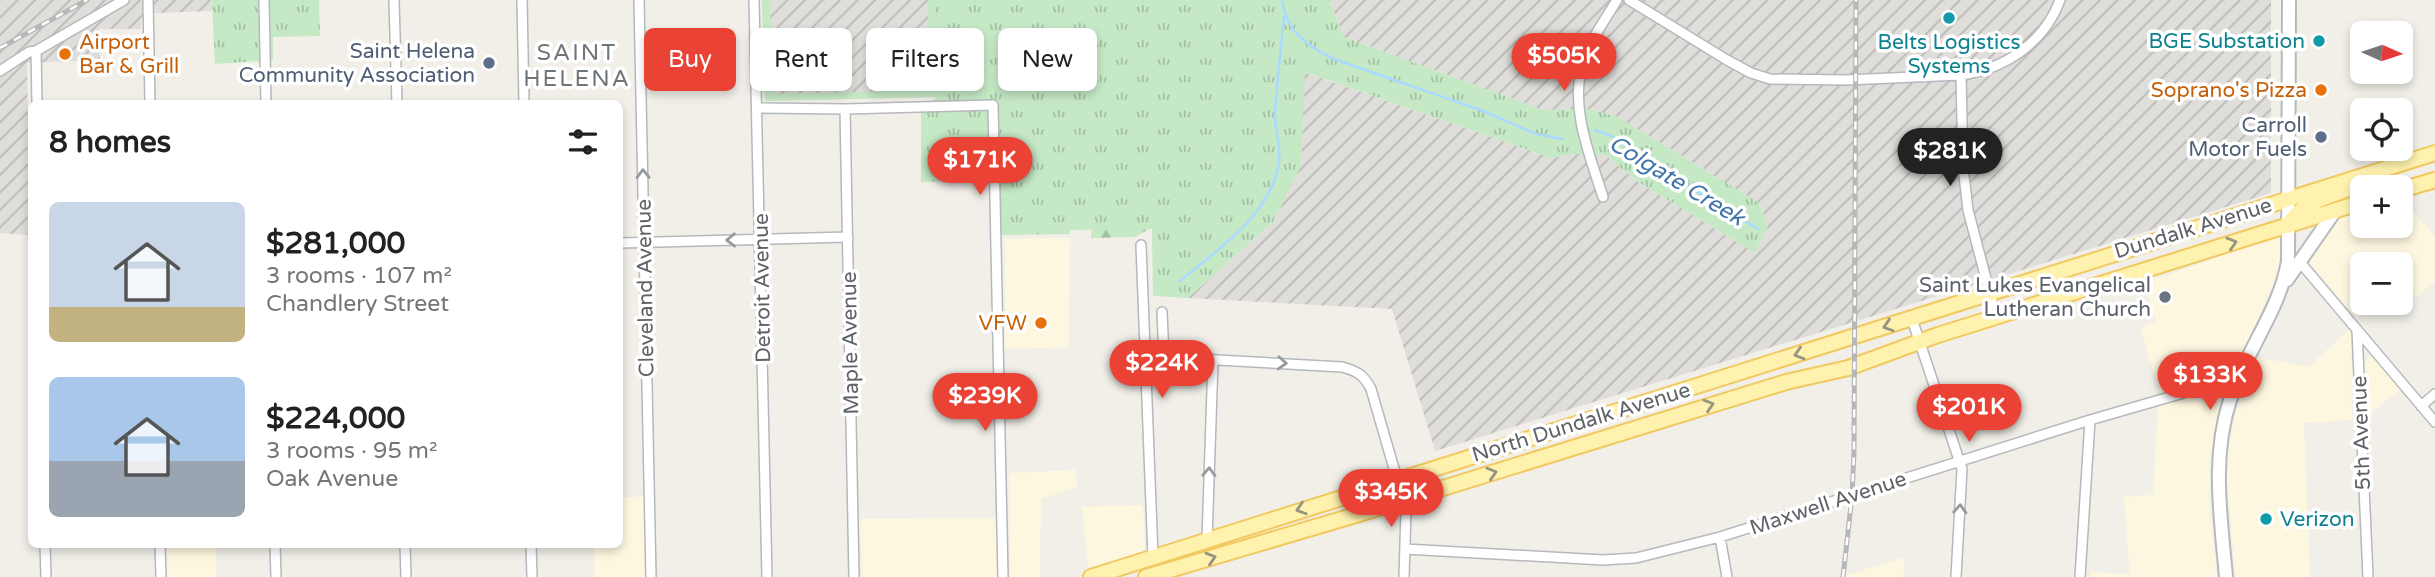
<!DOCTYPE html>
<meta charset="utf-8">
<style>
body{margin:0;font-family:"Varela Round",sans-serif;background:#f6f6f6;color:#222;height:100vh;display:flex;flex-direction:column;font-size:26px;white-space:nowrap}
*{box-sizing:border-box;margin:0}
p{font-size:23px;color:#767676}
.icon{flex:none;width:38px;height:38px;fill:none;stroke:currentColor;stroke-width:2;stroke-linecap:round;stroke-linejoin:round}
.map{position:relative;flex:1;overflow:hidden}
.details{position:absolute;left:28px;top:100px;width:595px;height:448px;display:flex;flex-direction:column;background:#fff;border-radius:10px;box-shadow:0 4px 10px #0003}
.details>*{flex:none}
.banner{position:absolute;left:644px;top:28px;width:665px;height:63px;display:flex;gap:14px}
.needle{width:46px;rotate:93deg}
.tools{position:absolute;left:2350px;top:21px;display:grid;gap:14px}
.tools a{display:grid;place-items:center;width:63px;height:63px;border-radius:10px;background:#fff;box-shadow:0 4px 10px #0003;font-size:35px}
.price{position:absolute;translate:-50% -60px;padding:0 16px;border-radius:24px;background:#ea4335;color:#fff;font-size:23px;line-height:46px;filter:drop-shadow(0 2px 4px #0008)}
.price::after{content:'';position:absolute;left:50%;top:42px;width:21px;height:16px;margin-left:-10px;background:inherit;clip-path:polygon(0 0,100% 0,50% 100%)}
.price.current{background:#222;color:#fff}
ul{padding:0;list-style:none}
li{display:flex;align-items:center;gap:21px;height:175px;padding:0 21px}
li span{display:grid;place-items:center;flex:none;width:196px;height:140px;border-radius:10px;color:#555}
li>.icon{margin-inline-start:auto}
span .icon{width:84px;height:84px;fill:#fffc;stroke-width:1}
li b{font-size:30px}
h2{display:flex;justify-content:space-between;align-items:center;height:84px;padding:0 21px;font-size:30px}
.tag{padding:0 24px;border-radius:10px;background:#fff;box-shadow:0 4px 10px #0003;font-size:24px;line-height:63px}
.tag.current{background:#ea4335;color:#fff}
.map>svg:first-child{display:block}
</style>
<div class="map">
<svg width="2435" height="577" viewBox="0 0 2435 577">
<defs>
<pattern id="industrial-furrows" width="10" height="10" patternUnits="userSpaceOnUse" patternTransform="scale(1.75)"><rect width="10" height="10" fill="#e0deda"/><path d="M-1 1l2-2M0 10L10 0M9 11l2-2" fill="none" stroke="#b9b8b5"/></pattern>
<pattern id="forest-firs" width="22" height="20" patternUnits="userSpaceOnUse" patternTransform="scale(1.75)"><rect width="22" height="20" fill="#c5e8c5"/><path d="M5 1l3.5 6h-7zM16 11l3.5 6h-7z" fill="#a3c0a4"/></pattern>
<pattern id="park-tufts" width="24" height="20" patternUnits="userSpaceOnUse" patternTransform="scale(1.75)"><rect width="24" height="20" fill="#c5e8c5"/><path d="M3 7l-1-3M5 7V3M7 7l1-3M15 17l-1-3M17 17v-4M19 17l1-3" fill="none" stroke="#a3c0a4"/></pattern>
</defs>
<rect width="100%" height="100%" fill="#f1efe8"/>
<path fill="#fef7e0" d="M2405 195 2407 204 2435 237V281L2417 297 2401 283V264H2362V303H2371L2357 319 2308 261 2333 217 2362 208V226H2401V196Z
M2284 234 2277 275 2234 373 2161 396 2140 328 2156 322 2145 283Z
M1070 238 1069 347 1005 349V239Z
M2351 327 2352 420 2304 423 2310 577H2235L2226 464 2235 413 2255 357 2309 367Z
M2369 356H2374L2402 388 2366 417 2364 363Z
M2223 387 2210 463V510L2217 577H2090V572L2130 574 2124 497 2153 495 2158 406Z
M1076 470 1077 487 1041 499 1040 577H1010L1009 473Z
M646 496 648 577H594V544H620V498Z
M1143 505 1145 548 1141 552 1088 568 1082 507Z
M999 518V577H862L860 519Z
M165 544H216V577H165Z
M1905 557 1903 577H1841Z"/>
<path fill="url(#industrial-furrows)" d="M0 0H210L212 2 213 11 154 13 141 18V29H99L100 60 27 63 30 235 0 233Z
M762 0H934L936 97 765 101Z
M1329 0H2271V193L1435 451 1392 309 1188 298 1273 222 1301 166 1304 72 1551 158 1574 154 1605 155 1637 181 1755 253 1768 226 1759 203 1618 117 1589 109 1543 110 1344 37Z"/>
<path fill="#c5e8c5" d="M762 0H770L773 94 929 90 928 0H934L936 97 765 101Z"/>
<path fill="url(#forest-firs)" d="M1094 189 1160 223 1135 237 1091 238Z"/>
<path fill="url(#park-tufts)" d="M210 0H319L320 36 273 37V60L215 64 212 2Z
M934 0H1329L1344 37 1543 110 1589 109 1618 117 1759 203 1768 226 1755 253 1637 181 1605 155 1574 154 1551 158 1305 72 1301 166 1273 222 1188 298 1153 296 1152 229 1070 230V234L991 235 990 180 921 182V112L936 97Z"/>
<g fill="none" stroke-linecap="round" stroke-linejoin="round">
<path stroke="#aadaff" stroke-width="2.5" d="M1282 0C1286 31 1307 46 1334 59L1483 111 1536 134 1563 139
M1595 130 1612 136 1634 153 1758 229
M1180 281C1218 249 1273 214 1279 160 1281 143 1274 129 1275 112 1277 81 1281 49 1284 17"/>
<defs>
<path id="street" d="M148 0 150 103
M264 0 266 103
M394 0 397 103
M522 0 524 103
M639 0 651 577
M754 0 767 577
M1629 0 1727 60 1751 73 1770 79 1846 80 1961 75C2005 69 2044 43 2060 0
M36 51 37 103
M0 71 29 52 36 51 124 0
M1961 75 1963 167 1968 210 1996 317
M757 108 845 109 993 105 1003 577
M845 109 854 577
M1603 197C1590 156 1569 106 1583 63 1590 40 1605 20 1617 0
M620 243 848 237
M1141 245 1153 557
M2299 261 2435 422
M1162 312 1164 357 1342 367C1357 371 1364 375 1371 389L1406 510 1404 577
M1912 319 1962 469 1956 577
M2357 330 2368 577
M2421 406 2435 394
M1720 537 1727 577
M1207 540 1213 360
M45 544 46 577
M160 544 161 577
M275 544 276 577
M405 544 406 577
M531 544 532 577
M1405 549 1603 560 1636 558 1720 537 2090 420 2239 377
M2080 577 2090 420"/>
<path id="secondary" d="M2287 280 2335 211
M2226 577C2221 518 2211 458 2230 400 2245 352 2280 310 2288 261L2289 0"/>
<path id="primary" d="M2401 190 2435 180
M2288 226C2302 198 2342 194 2369 181
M1091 577 2435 153
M1146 577 1359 514 1786 382 1848 368 1938 335 2362 202"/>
</defs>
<use href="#street" stroke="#b5b8bc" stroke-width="12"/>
<use href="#secondary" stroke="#b6babf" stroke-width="16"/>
<use href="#primary" stroke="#f2c960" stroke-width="18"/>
<use href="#street" stroke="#fff" stroke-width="9"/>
<use href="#secondary" stroke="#fff" stroke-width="12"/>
<use href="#primary" stroke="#fff2af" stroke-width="14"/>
<defs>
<path id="rail" d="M0 48 87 0
M1843 577 1852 496 1854 452 1856 0"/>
</defs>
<use href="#rail" stroke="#b6b7b8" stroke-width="5"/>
<use href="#rail" stroke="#fff" stroke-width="2.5" stroke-dasharray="8" stroke-linecap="butt"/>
</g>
<defs><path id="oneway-chevron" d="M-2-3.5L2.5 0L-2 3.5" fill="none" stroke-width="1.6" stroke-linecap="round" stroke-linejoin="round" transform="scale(1.75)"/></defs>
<g stroke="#979a9d">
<use href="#oneway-chevron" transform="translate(643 174) rotate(-91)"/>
<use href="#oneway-chevron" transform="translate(731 240) rotate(179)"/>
<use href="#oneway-chevron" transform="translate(1282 363) rotate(3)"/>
<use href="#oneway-chevron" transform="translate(1209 472) rotate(-88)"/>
<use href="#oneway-chevron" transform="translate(1960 509) rotate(-87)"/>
</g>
<g stroke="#979581">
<use href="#oneway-chevron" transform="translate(2232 243) rotate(-17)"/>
<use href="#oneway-chevron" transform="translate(1888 326) rotate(162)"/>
<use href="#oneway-chevron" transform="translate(1799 354) rotate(163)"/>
<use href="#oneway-chevron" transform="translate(1709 405) rotate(-17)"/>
<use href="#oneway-chevron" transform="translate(1492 473) rotate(-17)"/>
<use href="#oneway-chevron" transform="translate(1301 509) rotate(162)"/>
<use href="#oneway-chevron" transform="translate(1211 558) rotate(-17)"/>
</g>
<g fill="#0f9aa8" stroke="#fff" stroke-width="2.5">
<circle cx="1949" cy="18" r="7"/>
<circle cx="2319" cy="41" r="7"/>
<circle cx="2266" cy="519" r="7"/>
</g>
<g fill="#e8710a" stroke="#fff" stroke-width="2.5">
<circle cx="65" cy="54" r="7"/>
<circle cx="2321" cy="90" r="7"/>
<circle cx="1041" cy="323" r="7"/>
</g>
<g fill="#5c6f8a" stroke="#fff" stroke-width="2.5">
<circle cx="489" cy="63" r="7"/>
<circle cx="2321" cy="137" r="7"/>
</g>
<circle fill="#6b7280" stroke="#fff" stroke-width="2.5" cx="2165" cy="297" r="7"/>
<g text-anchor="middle" stroke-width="7" stroke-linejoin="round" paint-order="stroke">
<g font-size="21" fill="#0d838f" stroke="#fff" text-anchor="end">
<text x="2305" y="48">BGE Substation</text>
<text x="1949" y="49" text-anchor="middle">Belts Logistics<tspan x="1949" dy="24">Systems</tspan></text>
<text x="2280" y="526" text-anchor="start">Verizon</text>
</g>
<g font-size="21" fill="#c56008" stroke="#fff" text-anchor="end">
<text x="79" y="49" text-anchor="start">Airport<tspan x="79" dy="24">Bar &amp; Grill</tspan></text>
<text x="2307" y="97">Soprano's Pizza</text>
<text x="1027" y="330">VFW</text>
</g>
<g font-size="21" fill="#4e5e75" stroke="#fff" text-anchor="end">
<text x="475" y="58">Saint Helena<tspan x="475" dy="24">Community Association</tspan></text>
<text x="2307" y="132">Carroll<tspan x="2307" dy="24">Motor Fuels</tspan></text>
</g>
<g font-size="21" fill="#5f6368" stroke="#fff">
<text transform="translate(2193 228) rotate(-17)" y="7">Dundalk Avenue</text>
<text transform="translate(645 288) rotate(-91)" y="7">Cleveland Avenue</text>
<text transform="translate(762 288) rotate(-91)" y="7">Detroit Avenue</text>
<text transform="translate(850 343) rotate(-91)" y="7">Maple Avenue</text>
<text transform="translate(1581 422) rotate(-17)" y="7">North Dundalk Avenue</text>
<text transform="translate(2361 433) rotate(-92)" y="7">5th Avenue</text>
<text transform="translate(1828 503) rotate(-18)" y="7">Maxwell Avenue</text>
</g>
<g font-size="21" fill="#5b616d" stroke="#fff" text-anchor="end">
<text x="2151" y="292">Saint Lukes Evangelical<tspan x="2151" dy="24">Lutheran Church</tspan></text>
</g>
<g font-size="23" letter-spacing="2" fill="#70757a" stroke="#fff">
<text x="577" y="60">SAINT<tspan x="577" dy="26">HELENA</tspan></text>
</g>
<g font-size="23" font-style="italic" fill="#4174aa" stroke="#fff">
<text transform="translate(1677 180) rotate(31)" y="8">Colgate Creek</text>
</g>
</g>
</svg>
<div class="tools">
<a><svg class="needle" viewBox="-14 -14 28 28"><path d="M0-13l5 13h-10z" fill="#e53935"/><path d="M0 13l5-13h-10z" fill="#767676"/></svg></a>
<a><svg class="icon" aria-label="locate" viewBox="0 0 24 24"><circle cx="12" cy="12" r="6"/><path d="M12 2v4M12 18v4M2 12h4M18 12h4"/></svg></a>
<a>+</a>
<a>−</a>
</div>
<b class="price" style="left:1564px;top:93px">$505K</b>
<b class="price current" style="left:1950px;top:188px">$281K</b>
<b class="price" style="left:980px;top:197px">$171K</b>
<b class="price" style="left:1162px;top:400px">$224K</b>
<b class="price" style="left:2210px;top:412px">$133K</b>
<b class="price" style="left:985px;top:433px">$239K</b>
<b class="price" style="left:1969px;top:444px">$201K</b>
<b class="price" style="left:1391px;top:529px">$345K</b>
<div class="banner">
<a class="tag current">Buy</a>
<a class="tag">Rent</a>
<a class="tag">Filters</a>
<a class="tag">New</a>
</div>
<section class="details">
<h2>8 homes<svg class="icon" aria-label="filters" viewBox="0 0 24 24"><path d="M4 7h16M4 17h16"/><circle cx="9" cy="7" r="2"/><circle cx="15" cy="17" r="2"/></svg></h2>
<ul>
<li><span style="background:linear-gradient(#c9d6e8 75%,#c2b280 0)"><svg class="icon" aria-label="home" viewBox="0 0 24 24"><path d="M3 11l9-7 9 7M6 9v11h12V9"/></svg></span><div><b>$281,000</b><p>3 rooms · 107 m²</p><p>Chandlery Street</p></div></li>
<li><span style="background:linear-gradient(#a9c7e8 60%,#9aa5b1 0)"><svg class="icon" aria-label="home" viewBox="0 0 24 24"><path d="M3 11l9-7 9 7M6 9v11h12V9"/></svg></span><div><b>$224,000</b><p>3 rooms · 95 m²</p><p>Oak Avenue</p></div></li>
</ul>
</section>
</div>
